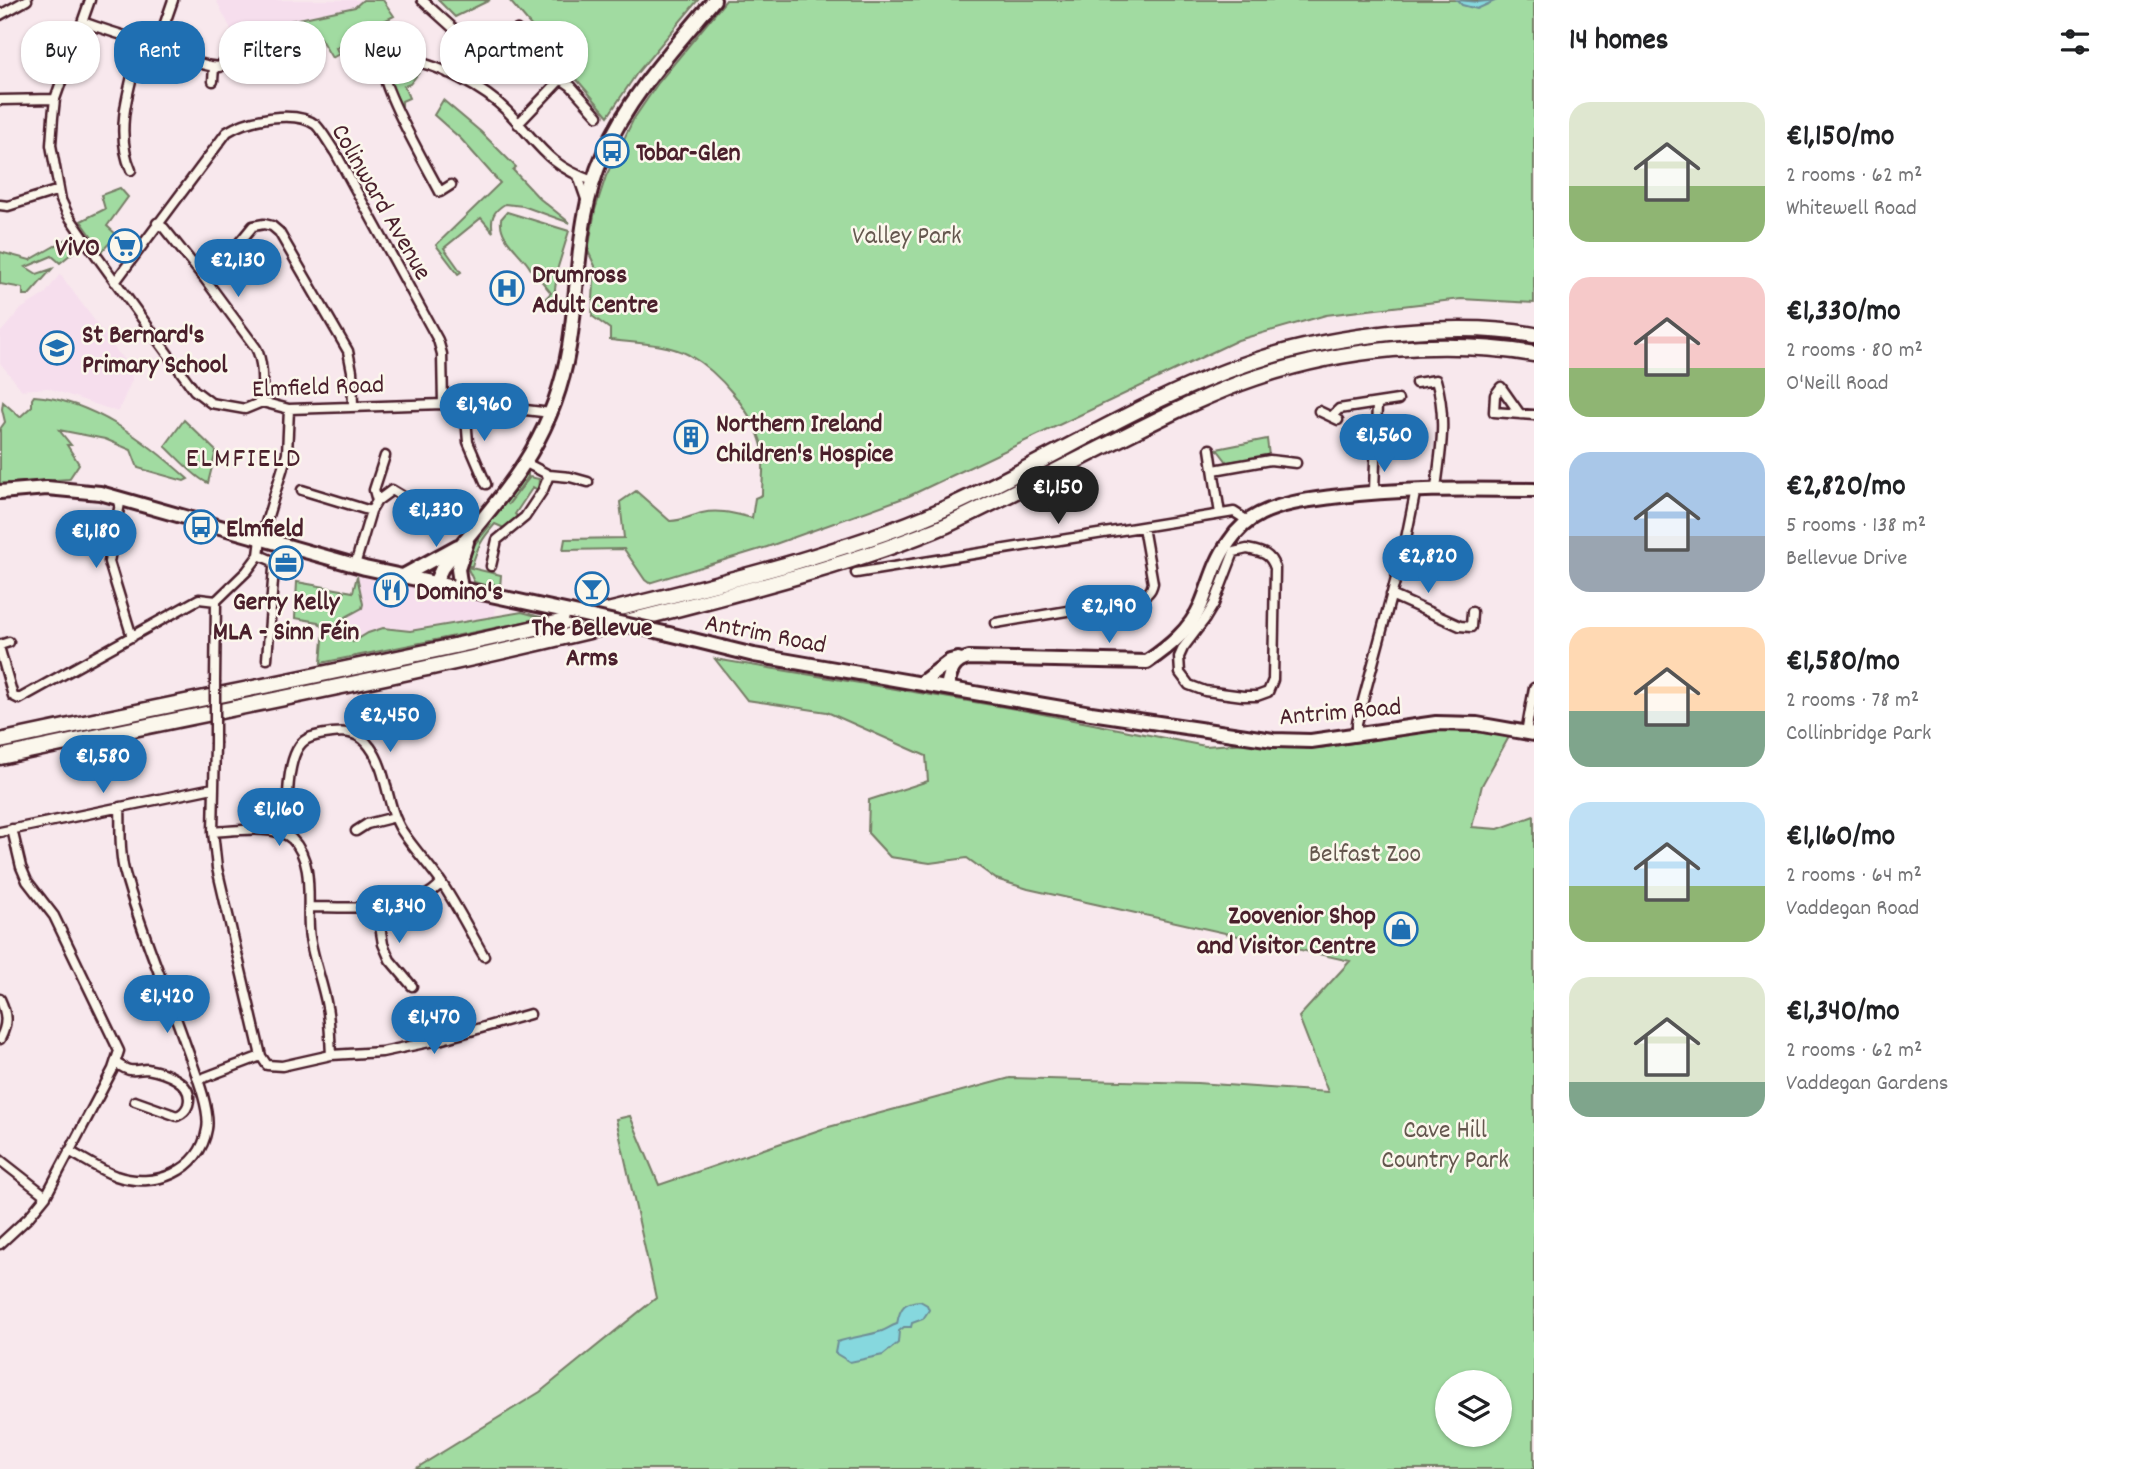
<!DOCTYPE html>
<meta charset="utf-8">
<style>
body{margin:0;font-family:Dekko,sans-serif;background:#f2f2f2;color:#202124;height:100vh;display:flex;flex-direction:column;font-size:26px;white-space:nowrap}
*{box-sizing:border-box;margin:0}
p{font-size:23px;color:#757577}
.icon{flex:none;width:38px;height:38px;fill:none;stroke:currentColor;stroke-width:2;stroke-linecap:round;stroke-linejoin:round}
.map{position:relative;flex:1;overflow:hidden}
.panel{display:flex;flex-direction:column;background:#fff;width:595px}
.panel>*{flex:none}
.hud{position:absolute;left:21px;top:21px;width:665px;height:63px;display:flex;gap:14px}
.buttons{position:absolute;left:1435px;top:1370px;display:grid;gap:14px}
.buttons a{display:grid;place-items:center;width:77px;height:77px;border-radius:50%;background:#fff;box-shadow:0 2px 5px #0004;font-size:35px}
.price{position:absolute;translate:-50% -60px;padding:0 16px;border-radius:24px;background:#1f6fb2;color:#fff;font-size:23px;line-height:46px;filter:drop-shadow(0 2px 4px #0008)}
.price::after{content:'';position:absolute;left:50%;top:42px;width:21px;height:16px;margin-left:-10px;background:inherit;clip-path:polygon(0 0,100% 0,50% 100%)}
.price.current{background:#222;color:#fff}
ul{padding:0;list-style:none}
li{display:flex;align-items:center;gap:21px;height:175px;padding:0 35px}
li span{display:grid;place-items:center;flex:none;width:196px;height:140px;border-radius:21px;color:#555}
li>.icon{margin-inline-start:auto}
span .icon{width:84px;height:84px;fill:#fffc;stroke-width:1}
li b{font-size:30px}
h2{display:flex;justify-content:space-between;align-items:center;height:84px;padding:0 35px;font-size:30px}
.chip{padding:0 24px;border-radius:28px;background:#fff;box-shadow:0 2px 5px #0004;font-size:24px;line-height:63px}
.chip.current{background:#1f6fb2;color:#fff}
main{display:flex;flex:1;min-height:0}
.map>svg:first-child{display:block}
</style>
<main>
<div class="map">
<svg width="1534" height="1469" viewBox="0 0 1534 1469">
<rect width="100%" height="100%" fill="#f8e8ed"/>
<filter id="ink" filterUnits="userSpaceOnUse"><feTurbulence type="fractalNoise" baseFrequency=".0143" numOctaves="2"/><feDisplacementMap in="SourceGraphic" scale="14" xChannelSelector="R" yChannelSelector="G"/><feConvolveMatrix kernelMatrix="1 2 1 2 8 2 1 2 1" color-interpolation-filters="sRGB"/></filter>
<g filter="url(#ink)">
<path fill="#f6deed" d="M216 0H363L355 7 233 33Z
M60 274 131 370 132 380 118 412 48 388 22 390 0 363V333L21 309 45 294Z
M357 576 496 602 495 616 409 631 383 628 354 642 343 618 362 608Z"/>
<path fill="#a1dba1" stroke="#767d66" stroke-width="2" fill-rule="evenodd" d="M363 0H383L394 16 380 23 373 46 352 39 346 47 344 44 336 48 339 54 332 58 320 38 230 54 233 33 355 7Z
M438 0H490L455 17Z
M509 0H698L637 73 608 116Z
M726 0H1534V303L1461 299 1326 315 1238 340 909 496 767 547 649 583 645 580 624 549 563 550 565 539 624 538 620 502 636 491 670 521C682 521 690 516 702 513 719 509 735 514 752 518L755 498 762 495C762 480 765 461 762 446 754 413 719 372 689 355 666 343 635 343 610 340V329L592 316 595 266 588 251 595 210 606 176 633 120 658 83Z
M398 66 421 70 410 84 404 86 409 98 402 101V110L389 76 391 70Z
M443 100 481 132 516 167 513 170 539 198 570 223 523 206 505 204C493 211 490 219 493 232L481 218 444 248 461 272 458 274 436 245 500 183 461 139 434 115Z
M120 188 128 197 107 226 117 235 102 251 81 221 105 209 101 195Z
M507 212 569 231 558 267 553 304 544 300 551 293 539 278 535 280C531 257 498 243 501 219Z
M74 235 82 245 60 263 52 256 26 267 37 274 52 269 29 295H23V288L0 284V252L30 260Z
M34 396C92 400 146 441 188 479L184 481 138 468 131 450 105 439 59 430 71 445H67L79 464 69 479 0 484V429L5 422 2 409 3 402 20 417 32 406V399Z
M184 420 216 451 208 483C196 479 176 456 165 446Z
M1267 439 1269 456 1227 462 1217 449Z
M528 472V477L508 505 530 477 539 479 538 490 533 487 515 514 519 518 504 528 495 524C481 540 477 548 472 566H468L473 546 491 524C476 537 463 555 467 576H461L469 546Z
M467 567 501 575 500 588 493 587 494 584 489 583 488 586 474 582Z
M357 576 363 604 362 608 344 618 353 642 368 633 383 628 410 631 522 612 544 618 321 663 324 628 318 622 295 618 297 582 353 592Z
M715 659 1022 710 1205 746 1248 743 1320 748 1437 730 1472 731 1509 737 1482 785 1472 827 1498 829 1534 816V1469H415L540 1392 656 1298 616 1119 630 1116 659 1185 825 1128 1010 1078 1197 1083 1328 1092 1299 1017 1350 961 1028 889 996 879 967 858 930 863 890 857 868 833 869 800 928 781 926 756 827 712 747 700ZM1447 1382H1500V1435H1447Z"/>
<path fill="#86d8de" stroke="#6e8e96" stroke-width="2" d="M1457 0 1478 2 1497 0 1477 9 1462 5Z
M920 1301 927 1305 929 1310 923 1319 912 1323 911 1327H904L899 1331 898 1343 883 1355 850 1362 835 1353 837 1342C852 1337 867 1336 882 1331 887 1329 891 1326 897 1324 900 1305 906 1302 920 1301Z"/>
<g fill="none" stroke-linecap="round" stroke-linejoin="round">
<defs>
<path id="street" d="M90 0 55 99 53 117 51 145 61 200 68 215 88 244 194 390 211 403 245 409 262 402 289 409 443 404 517 409 551 413
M422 0 453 28 462 51
M0 15 27 0
M83 22C107 31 133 38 157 46 179 54 196 66 220 67L226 58 311 45
M359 44 375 49 390 61
M157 46 173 0
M448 73 462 51 500 39 517 30 559 72 561 79 518 124
M561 79 571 86 598 116
M213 81 214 67
M0 100 55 99
M131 170C113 129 131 83 141 42
M578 176 587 202
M451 185 440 192C431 174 376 79 384 66 388 59 397 60 403 60 436 62 486 89 508 112 539 144 548 166 593 181
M0 205 8 206 59 190
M157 223 164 228 205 279 256 348C264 363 262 385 262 402
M205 279 225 260 253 226 264 224 272 226 279 232 348 351 352 371 353 406
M115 282 227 132C247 119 296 109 316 125 323 132 329 144 335 152L438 340 442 354 443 404
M1416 383 1436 380C1447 417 1441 450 1436 488
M465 405 468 442 486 484
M1319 411 1338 420
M1520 414 1501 387 1495 395 1494 412 1534 415
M1332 416 1339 409 1398 400
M1210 449 1220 514
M526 463 549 475 570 477 588 482
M1214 470 1270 460 1296 463
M302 490 371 511
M1374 491 1377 404
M121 498 109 562 132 637
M377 501 374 490 385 456
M1247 549C1262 552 1270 553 1275 568L1273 680 1268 692 1257 696H1243L1205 691 1189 685 1180 673 1179 657 1183 648 1205 619 1214 604 1234 552Z
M259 555 273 561 274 568 267 659
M355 565 371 511 377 501 392 490 402 496
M491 566 497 540 525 517 543 490 549 475
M856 573 1234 512 1248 521
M1391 595 1460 626 1471 627 1472 612
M996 623 1138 599C1146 595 1151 593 1153 583L1143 527
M0 645 9 642
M0 650 13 696 19 699 199 599 216 601
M215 681 216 601 247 571 259 555 261 539 287 454 289 409
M1526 733 1534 688
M1357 735V723L1404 548 1416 489
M215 744 213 832 217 868 261 1056 267 1065 282 1066 331 1055 382 1052 439 1040 530 1014
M356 831 367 824 395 817
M0 832 213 788
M213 832C233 831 276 824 292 839 317 864 305 908 310 938 314 962 323 984 327 1007 330 1022 330 1039 331 1055
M287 835C288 812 284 751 307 739 314 735 324 734 332 733 348 731 360 733 370 747 388 771 386 806 402 831 414 849 429 865 441 882 457 906 470 932 484 956
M310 907C347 907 416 914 441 883
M377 908 383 944 390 960 412 986
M0 999C7 1014 8 1024 0 1039
M115 1063C120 1065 126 1070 130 1070 135 1071 142 1069 147 1069 164 1072 195 1082 188 1105 186 1111 182 1114 177 1116L135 1101
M198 1080 261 1056
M69 1151C84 1159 100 1170 116 1176 154 1189 200 1172 207 1129 211 1109 193 1066 186 1046 166 988 140 930 124 870 119 850 121 827 120 807
M0 1160 46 1196
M0 1244 28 1218 46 1196 113 1069 119 1051 54 916 27 881 21 867 12 829"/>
<path id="secondary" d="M403 576 458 546
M435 583 442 568C502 494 552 447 569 347 580 282 576 216 603 155 628 97 674 48 714 0
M461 589 458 569 467 542
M921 683 950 661 958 659
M947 687C950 672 953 661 969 658L1147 662C1169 647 1190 630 1201 605 1210 584 1215 561 1229 542 1237 530 1247 520 1260 514 1282 503 1309 500 1332 497 1400 488 1466 489 1534 490"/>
<path id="primary" d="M0 492 47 488 100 493 365 568 570 612
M669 634 754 655 1091 713 1273 740 1311 741 1436 723 1477 724 1534 734"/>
<path id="highway" d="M0 741C262 684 526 638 785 565 838 549 893 532 944 509 1051 461 1151 393 1264 358 1307 344 1352 337 1398 332 1442 328 1490 327 1534 335
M0 757C222 709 445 669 665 612 761 587 856 563 947 525 1010 495 1071 463 1133 432 1173 412 1213 392 1255 378 1344 348 1441 339 1534 354"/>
</defs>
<use href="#street" stroke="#4a1f2b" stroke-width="13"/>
<use href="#secondary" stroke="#4a1f2b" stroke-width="18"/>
<use href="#primary" stroke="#4a1f2b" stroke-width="18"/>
<use href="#highway" stroke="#4a1f2b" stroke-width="19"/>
<use href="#street" stroke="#fbf7ec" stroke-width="8"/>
<use href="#secondary" stroke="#fbf7ec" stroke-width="12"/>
<use href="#primary" stroke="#fbf7ec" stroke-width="12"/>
<use href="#highway" stroke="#fbf7ec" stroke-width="14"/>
<defs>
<path id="street-bridge" d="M215 744V681"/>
<path id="primary-bridge" d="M570 612 669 634"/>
</defs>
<use href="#street-bridge" stroke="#4a1f2b" stroke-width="13" stroke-linecap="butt"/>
<use href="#primary-bridge" stroke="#4a1f2b" stroke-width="18" stroke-linecap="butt"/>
<use href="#street-bridge" stroke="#fbf7ec" stroke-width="8"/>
<use href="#primary-bridge" stroke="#fbf7ec" stroke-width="12"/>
</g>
</g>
<defs>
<symbol id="bus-ring" viewBox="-11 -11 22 22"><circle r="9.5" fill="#fbf7ec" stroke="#1f6fb2" stroke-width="1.5"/><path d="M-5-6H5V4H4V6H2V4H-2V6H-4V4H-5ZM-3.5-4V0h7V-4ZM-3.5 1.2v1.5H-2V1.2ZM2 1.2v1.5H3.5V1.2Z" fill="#1f6fb2"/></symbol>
<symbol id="supermarket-ring" viewBox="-11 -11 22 22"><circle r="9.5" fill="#fbf7ec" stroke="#1f6fb2" stroke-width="1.5"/><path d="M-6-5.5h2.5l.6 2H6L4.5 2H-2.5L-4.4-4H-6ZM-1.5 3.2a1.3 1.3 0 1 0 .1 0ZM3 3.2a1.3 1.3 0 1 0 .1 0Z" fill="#1f6fb2"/></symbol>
<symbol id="hospital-ring" viewBox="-11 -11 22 22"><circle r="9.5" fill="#fbf7ec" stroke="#1f6fb2" stroke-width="1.5"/><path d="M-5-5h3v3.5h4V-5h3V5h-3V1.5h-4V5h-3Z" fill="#1f6fb2"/></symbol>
<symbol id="school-ring" viewBox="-11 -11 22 22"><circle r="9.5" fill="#fbf7ec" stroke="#1f6fb2" stroke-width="1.5"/><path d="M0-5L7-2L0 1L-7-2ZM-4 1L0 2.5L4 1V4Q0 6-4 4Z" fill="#1f6fb2"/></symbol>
<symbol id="building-ring" viewBox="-11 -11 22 22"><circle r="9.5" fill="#fbf7ec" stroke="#1f6fb2" stroke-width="1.5"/><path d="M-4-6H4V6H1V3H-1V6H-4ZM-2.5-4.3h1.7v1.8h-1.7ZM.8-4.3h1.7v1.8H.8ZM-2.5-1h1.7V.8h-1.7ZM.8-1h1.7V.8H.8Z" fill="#1f6fb2"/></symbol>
<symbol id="office-ring" viewBox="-11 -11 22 22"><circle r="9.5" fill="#fbf7ec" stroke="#1f6fb2" stroke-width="1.5"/><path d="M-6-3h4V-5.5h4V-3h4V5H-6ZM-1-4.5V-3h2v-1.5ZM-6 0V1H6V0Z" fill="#1f6fb2"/></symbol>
<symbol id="bar-ring" viewBox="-11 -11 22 22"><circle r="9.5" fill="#fbf7ec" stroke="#1f6fb2" stroke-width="1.5"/><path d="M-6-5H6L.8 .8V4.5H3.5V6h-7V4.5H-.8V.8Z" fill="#1f6fb2"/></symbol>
<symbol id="restaurant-ring" viewBox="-11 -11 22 22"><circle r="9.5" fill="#fbf7ec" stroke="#1f6fb2" stroke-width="1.5"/><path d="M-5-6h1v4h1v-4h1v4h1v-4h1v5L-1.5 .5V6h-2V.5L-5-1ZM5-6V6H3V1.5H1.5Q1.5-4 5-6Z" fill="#1f6fb2"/></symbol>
<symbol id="shop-ring" viewBox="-11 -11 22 22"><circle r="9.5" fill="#fbf7ec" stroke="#1f6fb2" stroke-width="1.5"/><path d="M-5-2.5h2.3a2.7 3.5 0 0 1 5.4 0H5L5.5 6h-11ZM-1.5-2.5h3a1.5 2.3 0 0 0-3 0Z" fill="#1f6fb2"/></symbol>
</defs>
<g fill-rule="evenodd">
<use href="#bus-ring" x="593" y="132" width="38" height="38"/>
<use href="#supermarket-ring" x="106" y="227" width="38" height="38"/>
<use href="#hospital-ring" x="488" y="269" width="38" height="38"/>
<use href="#school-ring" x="38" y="329" width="38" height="38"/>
<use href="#building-ring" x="672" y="418" width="38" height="38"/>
<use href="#bus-ring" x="182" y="508" width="38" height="38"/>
<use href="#office-ring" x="267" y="544" width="38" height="38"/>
<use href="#bar-ring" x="573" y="570" width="38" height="38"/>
<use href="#restaurant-ring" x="372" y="571" width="38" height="38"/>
<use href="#shop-ring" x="1382" y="910" width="38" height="38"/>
</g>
<g text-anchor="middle" stroke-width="5" stroke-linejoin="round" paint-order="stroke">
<g font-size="26" font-weight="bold" fill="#4a1f2b" stroke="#fbf7ec" text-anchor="start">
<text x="636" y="160">Tobar-Glen</text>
<text x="100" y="255" text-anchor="end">ViVO</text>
<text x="532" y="282">Drumross<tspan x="532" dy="30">Adult Centre</tspan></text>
<text x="82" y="342">St Bernard's<tspan x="82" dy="30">Primary School</tspan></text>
<text x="716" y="431">Northern Ireland<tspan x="716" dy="30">Children's Hospice</tspan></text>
<text x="226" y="536">Elmfield</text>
<text x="416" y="599">Domino's</text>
<text x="286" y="609" text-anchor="middle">Gerry Kelly<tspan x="286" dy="30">MLA - Sinn Féin</tspan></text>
<text x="592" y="635" text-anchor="middle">The Bellevue<tspan x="592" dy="30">Arms</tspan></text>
<text x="1376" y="923" text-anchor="end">Zoovenior Shop<tspan x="1376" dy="30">and Visitor Centre</tspan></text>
</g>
<g font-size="26" fill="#4a1f2b" stroke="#fbf7ec">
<text transform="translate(383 201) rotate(60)" y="9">Colinward Avenue</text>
<text transform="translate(318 385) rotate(-2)" y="9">Elmfield Road</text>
<text transform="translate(766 632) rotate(11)" y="9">Antrim Road</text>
<text transform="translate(1340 710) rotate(-5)" y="9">Antrim Road</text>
</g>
<g font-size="26" fill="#64574e" stroke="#fbf7ec">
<text x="907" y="243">Valley Park</text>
<text x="1365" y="861">Belfast Zoo</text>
<text x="1445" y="1137">Cave Hill<tspan x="1445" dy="30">Country Park</tspan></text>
</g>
<g font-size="28" letter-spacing="2" fill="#4a1f2b" stroke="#fbf7ec">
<text x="244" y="466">ELMFIELD</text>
</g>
</g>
</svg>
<div class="buttons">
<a><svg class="icon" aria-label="layers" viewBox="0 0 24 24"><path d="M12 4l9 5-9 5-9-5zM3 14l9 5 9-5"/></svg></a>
</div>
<b class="price" style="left:238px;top:299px">€2,130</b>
<b class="price" style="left:484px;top:443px">€1,960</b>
<b class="price" style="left:1384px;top:474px">€1,560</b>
<b class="price current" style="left:1058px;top:526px">€1,150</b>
<b class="price" style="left:436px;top:549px">€1,330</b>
<b class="price" style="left:96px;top:570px">€1,180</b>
<b class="price" style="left:1428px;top:595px">€2,820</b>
<b class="price" style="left:1109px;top:645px">€2,190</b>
<b class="price" style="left:390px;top:754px">€2,450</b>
<b class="price" style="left:103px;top:795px">€1,580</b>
<b class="price" style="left:279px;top:848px">€1,160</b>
<b class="price" style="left:399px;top:945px">€1,340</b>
<b class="price" style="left:167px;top:1035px">€1,420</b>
<b class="price" style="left:434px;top:1056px">€1,470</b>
<div class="hud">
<a class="chip">Buy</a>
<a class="chip current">Rent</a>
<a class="chip">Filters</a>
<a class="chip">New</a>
<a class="chip">Apartment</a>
</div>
</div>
<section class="panel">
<h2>14 homes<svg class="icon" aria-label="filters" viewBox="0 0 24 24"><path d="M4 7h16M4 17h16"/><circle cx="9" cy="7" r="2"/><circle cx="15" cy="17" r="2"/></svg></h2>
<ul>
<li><span style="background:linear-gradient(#dfe7d0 60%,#8fb573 0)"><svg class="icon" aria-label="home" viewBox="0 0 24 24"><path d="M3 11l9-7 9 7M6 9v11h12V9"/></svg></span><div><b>€1,150/mo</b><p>2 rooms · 62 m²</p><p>Whitewell Road</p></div></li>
<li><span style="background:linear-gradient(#f6c9c9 65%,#8fb573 0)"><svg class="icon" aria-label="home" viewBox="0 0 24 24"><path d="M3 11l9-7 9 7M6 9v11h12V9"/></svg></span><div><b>€1,330/mo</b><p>2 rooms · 80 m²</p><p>O'Neill Road</p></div></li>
<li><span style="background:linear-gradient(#a9c7e8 60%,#9aa5b1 0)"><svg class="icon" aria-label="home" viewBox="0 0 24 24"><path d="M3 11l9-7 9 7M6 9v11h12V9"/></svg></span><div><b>€2,820/mo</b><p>5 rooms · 138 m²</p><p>Bellevue Drive</p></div></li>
<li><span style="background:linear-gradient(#ffd9b3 60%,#7fa58c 0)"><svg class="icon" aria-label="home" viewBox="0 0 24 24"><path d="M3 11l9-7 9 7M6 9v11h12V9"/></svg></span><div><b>€1,580/mo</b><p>2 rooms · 78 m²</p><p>Collinbridge Park</p></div></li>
<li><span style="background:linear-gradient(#bfe0f5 60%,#8fb573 0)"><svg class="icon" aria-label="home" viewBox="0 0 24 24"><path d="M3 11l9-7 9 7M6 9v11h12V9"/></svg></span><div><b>€1,160/mo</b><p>2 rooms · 64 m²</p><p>Vaddegan Road</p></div></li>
<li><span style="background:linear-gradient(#dfe7d0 75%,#7fa58c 0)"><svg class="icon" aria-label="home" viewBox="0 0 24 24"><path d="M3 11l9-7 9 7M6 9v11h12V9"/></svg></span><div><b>€1,340/mo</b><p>2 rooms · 62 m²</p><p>Vaddegan Gardens</p></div></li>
</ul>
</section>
</main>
